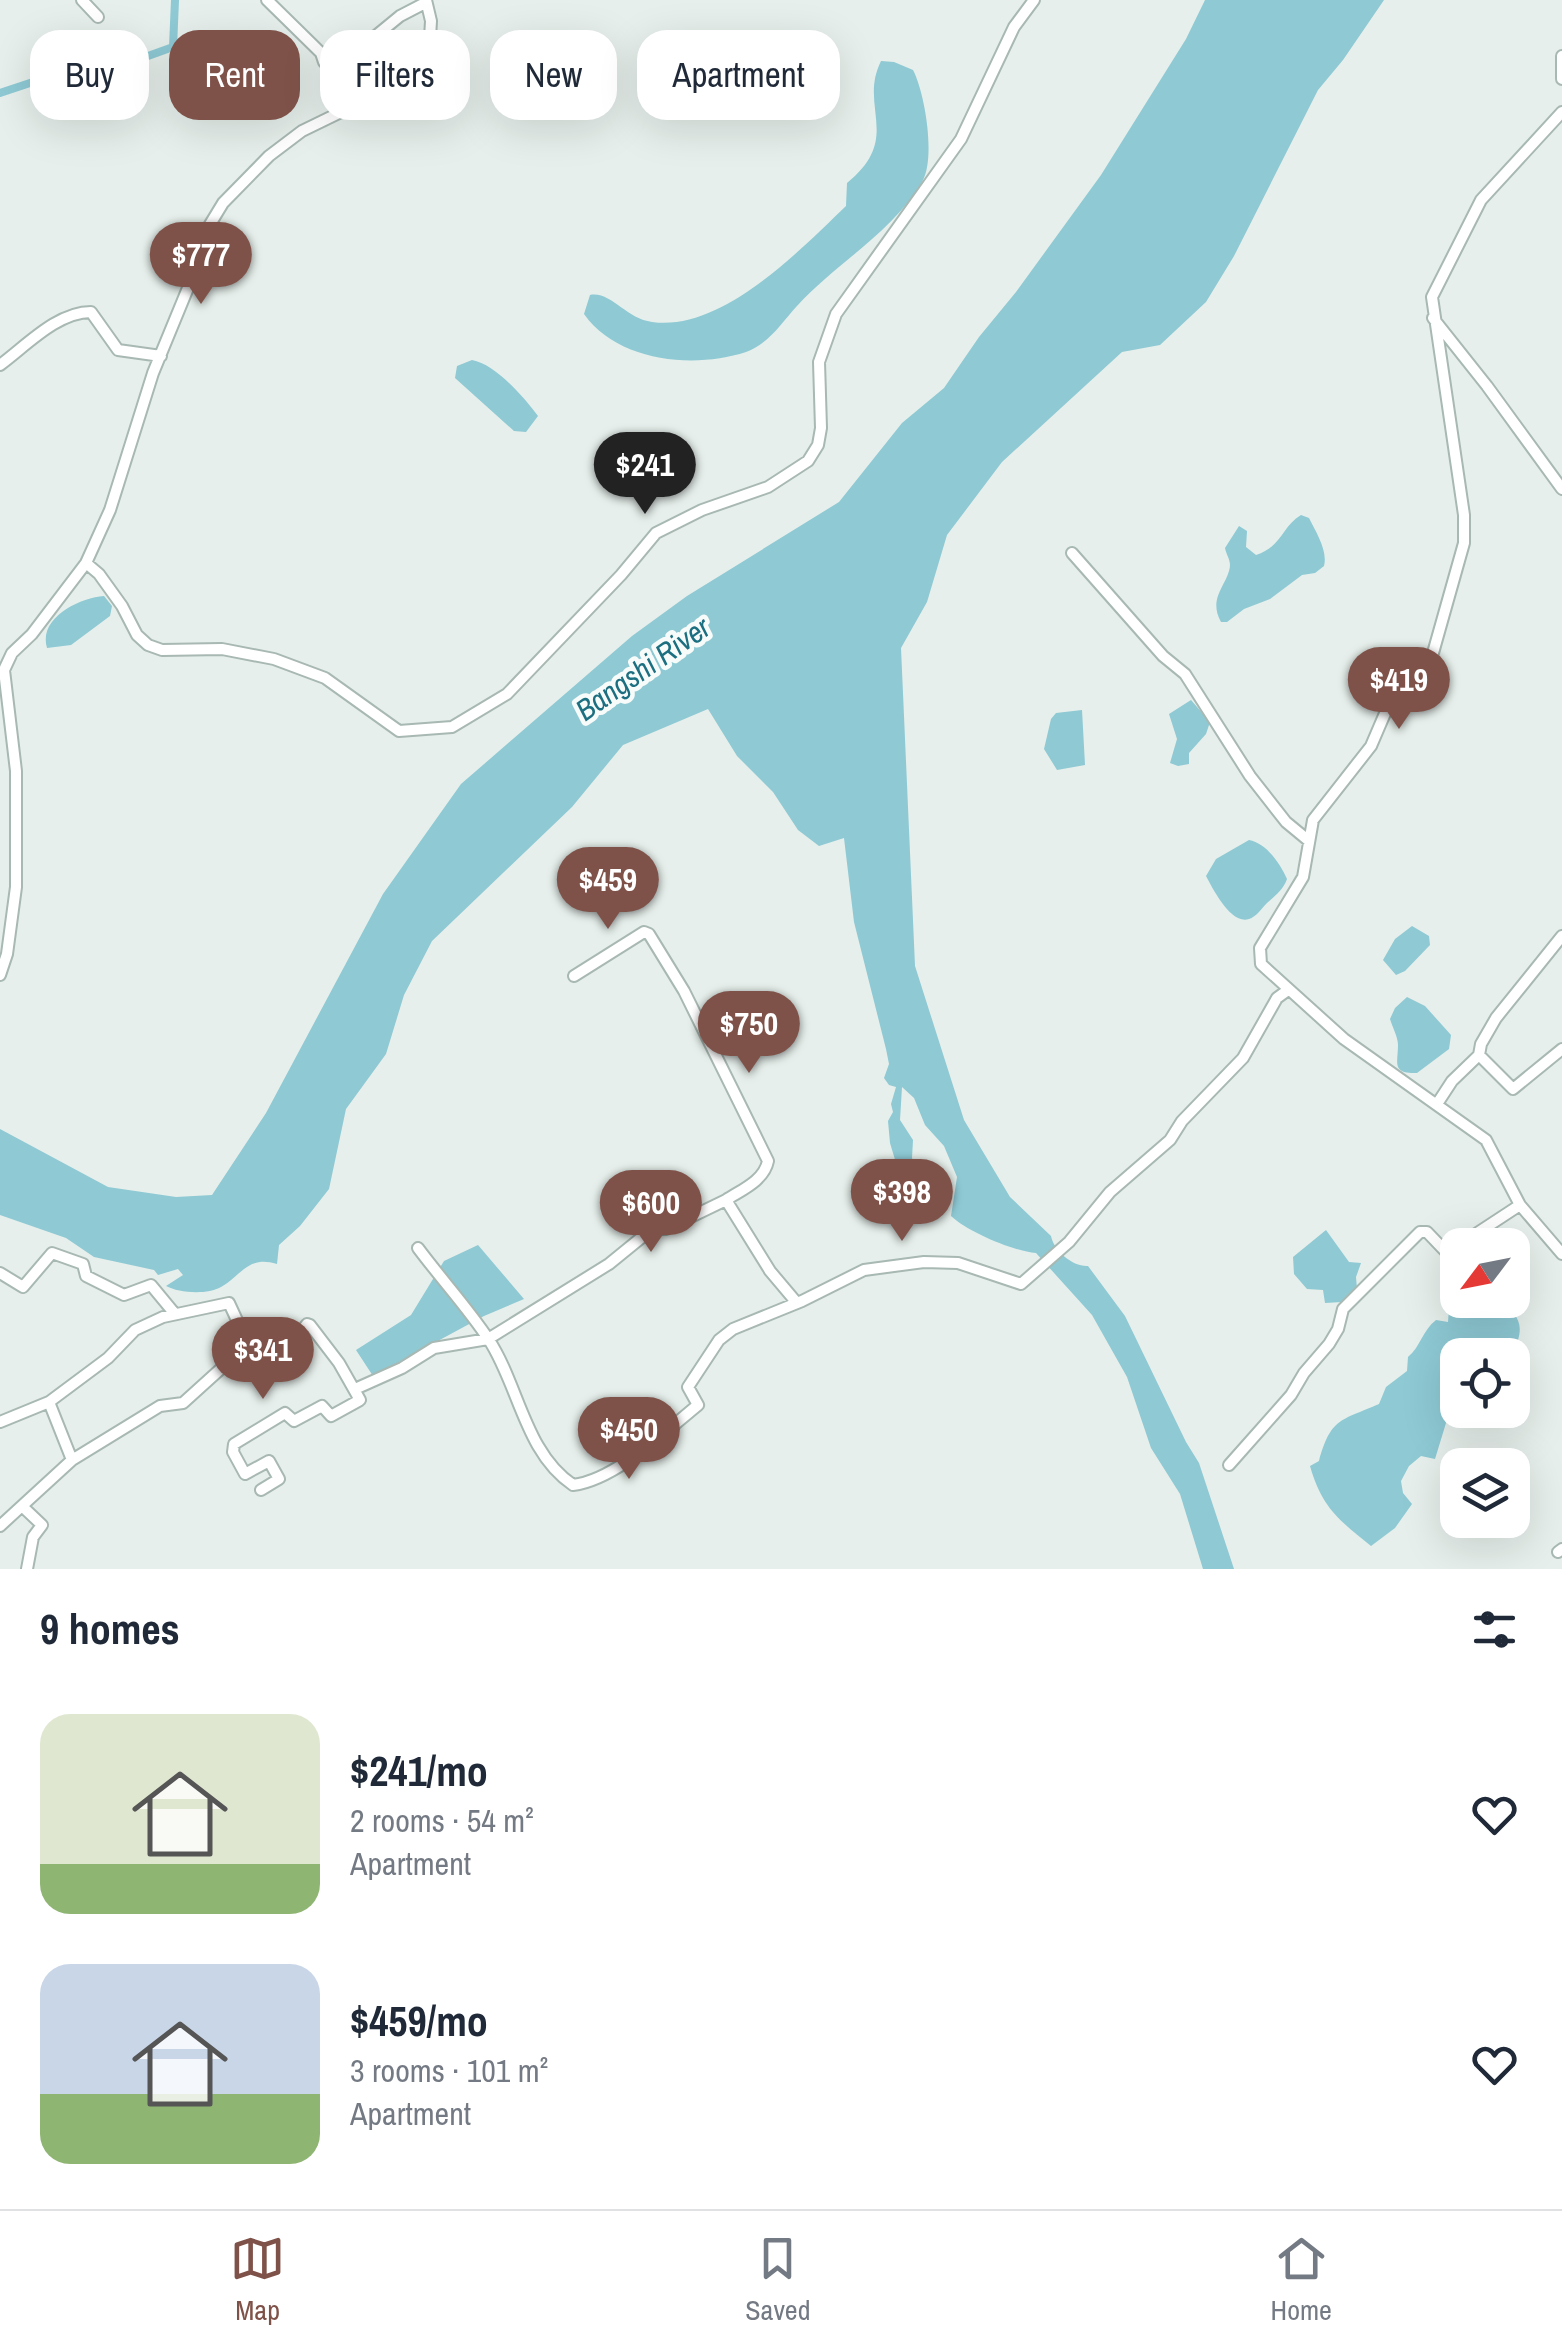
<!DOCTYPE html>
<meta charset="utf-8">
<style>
body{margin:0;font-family:"Archivo Narrow",sans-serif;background:#f6f6f7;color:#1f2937;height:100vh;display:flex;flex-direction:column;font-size:38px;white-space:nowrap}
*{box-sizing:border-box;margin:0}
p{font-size:32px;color:#747a83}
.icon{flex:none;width:55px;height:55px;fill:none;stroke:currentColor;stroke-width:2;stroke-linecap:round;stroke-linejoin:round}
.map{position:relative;height:1569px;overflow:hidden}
.panel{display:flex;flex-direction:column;background:#fff;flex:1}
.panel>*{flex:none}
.hud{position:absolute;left:30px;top:30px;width:1000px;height:90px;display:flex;gap:20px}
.needle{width:65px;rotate:238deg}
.fabs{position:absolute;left:1440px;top:1228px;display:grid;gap:20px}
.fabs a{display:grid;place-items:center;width:90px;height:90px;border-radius:20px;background:#fff;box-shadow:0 10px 40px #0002;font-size:50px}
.price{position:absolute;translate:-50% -85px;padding:0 22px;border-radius:35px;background:#7f5249;color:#fff;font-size:32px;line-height:65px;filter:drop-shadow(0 2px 5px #0008)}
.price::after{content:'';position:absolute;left:50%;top:60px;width:30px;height:22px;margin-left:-15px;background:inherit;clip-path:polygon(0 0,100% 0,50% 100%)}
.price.current{background:#222;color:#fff}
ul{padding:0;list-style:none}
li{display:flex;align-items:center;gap:30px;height:250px;padding:0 40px}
li span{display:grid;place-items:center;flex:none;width:280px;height:200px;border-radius:30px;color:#555}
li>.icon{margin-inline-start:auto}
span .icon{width:120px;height:120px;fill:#fffc;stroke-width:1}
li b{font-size:42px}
h2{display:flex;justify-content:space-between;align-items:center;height:120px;padding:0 40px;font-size:42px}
.chip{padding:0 35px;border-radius:30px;background:#fff;box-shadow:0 10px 40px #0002;font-size:35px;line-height:90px}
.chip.current{background:#7f5249;color:#fff}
.dock{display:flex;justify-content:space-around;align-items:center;height:140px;border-top:2px solid #e0e1e3;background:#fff;font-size:28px;color:#747a83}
.dock a{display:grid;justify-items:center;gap:5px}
.dock .current{color:#7f5249}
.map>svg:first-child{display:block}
</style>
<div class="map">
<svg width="1562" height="1569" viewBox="0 0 1562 1569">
<rect width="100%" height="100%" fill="#e6efeb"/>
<path fill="#8ec9d4" d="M1205 0H1384L1343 60 1318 90 1234 256 1206 302 1160 345 1122 352 1002 462 947 535 927 602 901 648 915 966 964 1120 1010 1197 1051 1236C1054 1251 1073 1267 1088 1266L1125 1316 1186 1442 1199 1463 1234 1569H1203L1180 1494 1151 1448 1127 1377 1092 1315 1036 1253C1013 1251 968 1232 951 1216L957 1177 944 1146 925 1125 914 1098 902 1087 900 1120 913 1140 912 1158 926 1195 925 1216 919 1220 913 1187 899 1173 890 1143 888 1121 893 1112 891 1104 896 1087 889 1085 884 1078 889 1064 886 1049 854 922 844 838 819 846 798 830 773 792 737 756 708 709 623 745 572 807 432 941 404 995 386 1054 346 1109 329 1189 300 1226 279 1245 277 1264C248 1255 242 1275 221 1287 207 1295 179 1293 166 1286L183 1275 178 1269 158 1275 154 1270 94 1257 66 1238 0 1215V1129L108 1187 176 1197 212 1195 266 1113 383 894 461 784 632 636 687 596 839 502 902 423 944 388 979 337 1016 292 1101 175 1186 39Z
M881 61 894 62 913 70C925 93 936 159 922 182 892 233 836 263 797 306 782 322 769 344 746 352 694 369 618 362 584 314L590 295C611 291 626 319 652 322 722 332 800 250 846 206L847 183C903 138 858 107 881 61Z
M472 360C495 364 524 397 538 416L526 432 514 431 455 378 457 366Z
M1301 515 1309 518C1316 532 1328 551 1324 566L1315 573 1302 575 1270 599 1244 609 1227 622H1221C1207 597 1229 584 1230 565 1230 559 1226 554 1225 548L1239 526 1247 531 1246 547 1256 555C1282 547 1282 526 1301 515Z
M104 596 112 606 110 616 71 645 47 648C38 618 79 598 104 596Z
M1191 700 1210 722 1206 734 1189 753V764L1178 766 1170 763 1177 739 1169 714Z
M1082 710 1085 765 1057 770 1044 749 1051 719 1056 713Z
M1249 840C1266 843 1280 863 1287 879 1283 890 1276 895 1267 903 1262 908 1256 917 1249 919 1231 925 1213 889 1206 876L1216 859Z
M1412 926 1429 936 1430 945 1405 971 1396 975 1383 960 1395 939Z
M1407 997 1425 1006 1451 1035 1449 1049 1417 1073C1391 1074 1398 1063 1398 1045 1398 1037 1392 1026 1390 1019L1395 1008Z
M1326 1230 1349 1262 1361 1263 1356 1277 1357 1289 1342 1302 1325 1303 1323 1290 1307 1289 1294 1274 1293 1257Z
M478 1245 524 1299 484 1316 373 1376 356 1350 411 1315 444 1261Z
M1469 1300H1500C1514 1313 1524 1320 1518 1340L1503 1343 1495 1355H1458L1457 1406 1446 1423 1435 1459 1421 1456 1409 1466 1401 1481 1403 1493 1412 1504 1395 1528 1371 1546C1339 1520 1322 1508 1310 1466L1319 1461C1331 1418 1340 1421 1379 1404L1386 1387 1407 1371 1408 1357C1421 1346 1422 1331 1436 1320L1448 1322 1449 1308Z"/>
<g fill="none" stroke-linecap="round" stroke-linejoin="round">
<path stroke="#8ec9d4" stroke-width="8" d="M0 93 51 76 123 65 173 47 175 0"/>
<defs>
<path id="minor" d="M82 0 98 17
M267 0 321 53 324 62 333 71 400 16 425 3
M1562 56V79
M1562 112 1481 200 1432 297 1464 515V543L1433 653 1426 668 1386 711 1371 746 1313 820 1303 877 1260 948 1261 964 1344 1039 1486 1140 1520 1205 1562 1254
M1433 318 1487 386 1562 489
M0 365C26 346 57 312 91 312L118 350 161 356
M1072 553 1163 656 1185 674 1250 776 1286 822 1309 841
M86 563 99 574 122 606 137 635 148 645 162 650 222 649 274 659 325 678 399 731 452 727 507 694 621 575 656 533 702 510 768 487 808 461 818 445 821 428 819 362 836 314 961 139 1014 27 1034 0
M0 975 7 954 16 887V771L4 670 12 653 32 634 86 563 110 510 153 373 188 288 206 231 223 203 269 156 302 131 341 112 415 55 430 38 431 21 426 0
M574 976 644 932 649 934 684 991 768 1161C764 1181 741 1190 726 1200
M1479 1055 1513 1089 1562 1049
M1437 1104 1452 1081 1479 1055 1481 1044 1496 1018 1562 936
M1459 1245 1520 1205
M418 1248C441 1279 468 1308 489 1340 519 1386 525 1453 573 1485 615 1480 666 1431 698 1405L688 1387 719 1340 733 1329 802 1301 864 1270 924 1262 958 1263 1021 1284 1069 1242 1110 1192 1170 1140 1182 1121 1243 1058 1277 998 1288 990
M0 1273 23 1287 52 1253 83 1264 86 1276 124 1295 151 1285 175 1314
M355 1389 402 1368 434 1348 488 1339 609 1264 652 1229H666L726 1200 770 1271 797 1303
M49 1402 72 1460
M0 1422 49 1402 108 1358 135 1330 163 1317 229 1303 254 1357
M1229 1465 1291 1395 1304 1373 1329 1344 1338 1329 1343 1309 1420 1232H1427L1448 1254 1458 1247
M22 1506 42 1525 33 1537 27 1569
M0 1526 72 1460 160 1406 183 1403 225 1365 239 1357 273 1354 294 1341 307 1324 310 1325 339 1363 360 1400 331 1416 322 1406 294 1421 285 1413 234 1444 233 1452 245 1474 269 1461 279 1479 261 1490
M1558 1552 1562 1549"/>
</defs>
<use href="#minor" stroke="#a8b8b2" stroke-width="14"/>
<use href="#minor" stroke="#fff" stroke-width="10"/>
</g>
<g text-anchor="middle" stroke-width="9" stroke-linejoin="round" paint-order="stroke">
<g font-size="30" font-style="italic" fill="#1c6f80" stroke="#f7fbf9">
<text transform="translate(643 669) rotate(-35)" y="10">Bangshi River</text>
</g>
</g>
</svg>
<div class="fabs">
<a><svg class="needle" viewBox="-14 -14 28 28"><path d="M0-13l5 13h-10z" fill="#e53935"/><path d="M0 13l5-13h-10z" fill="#747a83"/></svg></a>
<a><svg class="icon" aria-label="locate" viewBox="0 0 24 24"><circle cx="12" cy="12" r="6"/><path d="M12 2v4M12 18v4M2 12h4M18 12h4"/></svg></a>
<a><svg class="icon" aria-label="layers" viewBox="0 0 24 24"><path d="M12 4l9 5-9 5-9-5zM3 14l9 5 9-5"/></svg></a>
</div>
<b class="price" style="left:201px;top:307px">$777</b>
<b class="price current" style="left:645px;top:517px">$241</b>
<b class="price" style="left:1399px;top:732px">$419</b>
<b class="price" style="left:608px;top:932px">$459</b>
<b class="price" style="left:749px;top:1076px">$750</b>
<b class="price" style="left:902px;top:1244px">$398</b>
<b class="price" style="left:651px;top:1255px">$600</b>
<b class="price" style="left:263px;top:1402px">$341</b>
<b class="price" style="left:629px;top:1482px">$450</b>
<div class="hud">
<a class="chip">Buy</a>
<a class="chip current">Rent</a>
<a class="chip">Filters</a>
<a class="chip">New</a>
<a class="chip">Apartment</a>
</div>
</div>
<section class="panel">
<h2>9 homes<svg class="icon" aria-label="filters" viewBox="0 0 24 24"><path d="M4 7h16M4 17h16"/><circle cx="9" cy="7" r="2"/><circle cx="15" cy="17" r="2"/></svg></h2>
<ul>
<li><span style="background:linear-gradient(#dfe7d0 75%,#8fb573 0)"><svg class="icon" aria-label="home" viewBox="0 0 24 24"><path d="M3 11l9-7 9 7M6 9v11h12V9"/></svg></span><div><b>$241/mo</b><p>2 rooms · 54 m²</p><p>Apartment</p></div><svg class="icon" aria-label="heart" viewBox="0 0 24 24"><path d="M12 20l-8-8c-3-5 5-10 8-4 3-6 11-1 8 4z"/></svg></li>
<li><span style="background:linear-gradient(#c9d6e8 65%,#8fb573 0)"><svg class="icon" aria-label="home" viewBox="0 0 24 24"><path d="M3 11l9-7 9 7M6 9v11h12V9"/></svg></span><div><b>$459/mo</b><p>3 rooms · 101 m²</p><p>Apartment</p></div><svg class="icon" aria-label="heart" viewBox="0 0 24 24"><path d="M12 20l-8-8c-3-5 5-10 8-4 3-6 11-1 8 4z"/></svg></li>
</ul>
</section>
<nav class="dock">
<a class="current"><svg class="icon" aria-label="map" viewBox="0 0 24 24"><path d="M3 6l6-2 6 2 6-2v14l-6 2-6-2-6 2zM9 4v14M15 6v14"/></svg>Map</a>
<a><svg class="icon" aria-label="saved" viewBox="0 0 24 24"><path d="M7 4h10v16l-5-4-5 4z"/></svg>Saved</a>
<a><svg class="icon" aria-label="home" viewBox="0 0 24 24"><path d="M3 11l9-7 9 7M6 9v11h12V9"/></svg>Home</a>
</nav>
